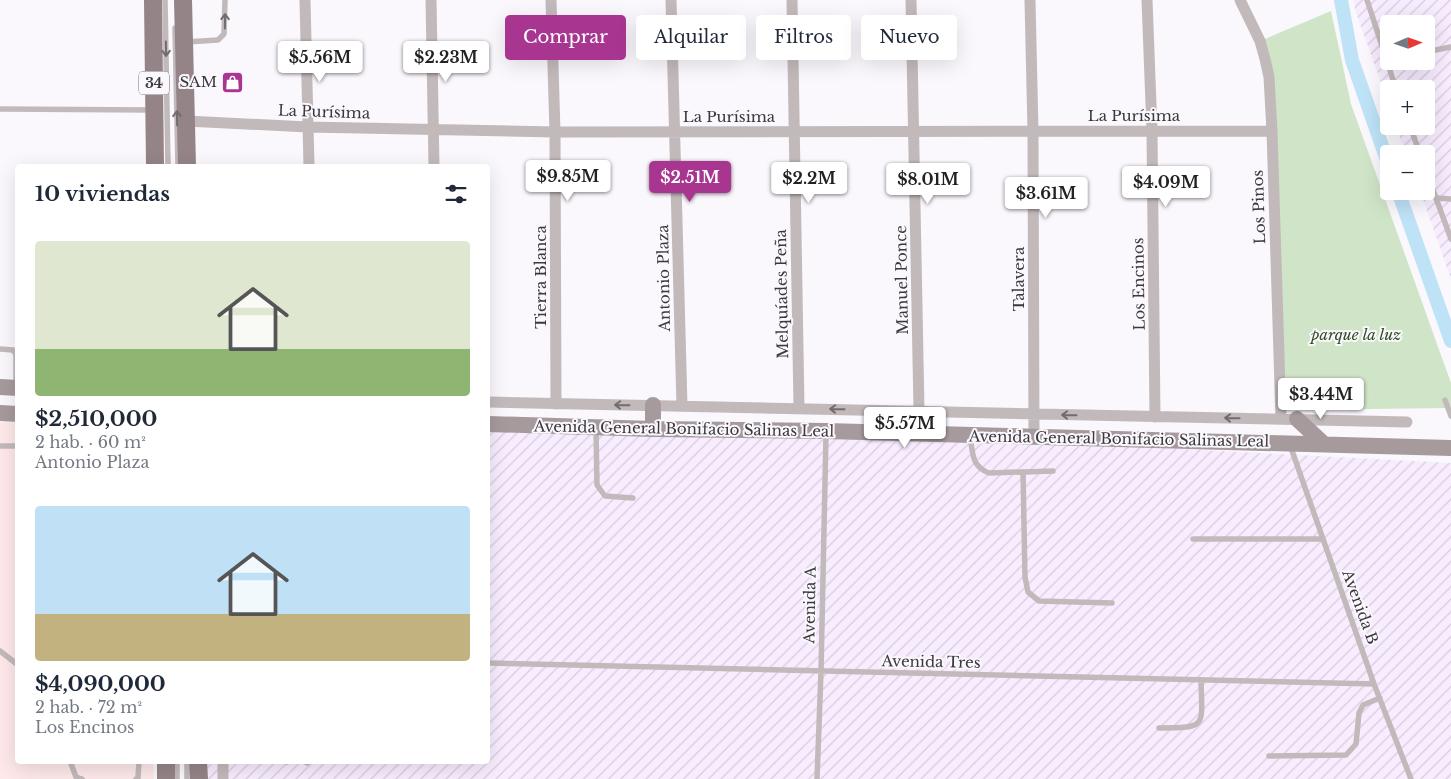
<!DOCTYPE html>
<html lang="es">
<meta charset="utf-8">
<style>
body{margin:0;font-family:"Libre Baskerville",serif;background:#f6f6f7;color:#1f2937;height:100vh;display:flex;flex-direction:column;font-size:19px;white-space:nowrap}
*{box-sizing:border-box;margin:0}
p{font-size:16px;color:#747a83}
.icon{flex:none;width:28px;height:28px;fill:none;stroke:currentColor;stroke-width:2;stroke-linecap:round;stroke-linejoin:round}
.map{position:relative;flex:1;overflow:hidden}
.details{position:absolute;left:15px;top:164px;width:475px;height:600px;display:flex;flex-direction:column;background:#fff;border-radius:5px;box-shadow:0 5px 20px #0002}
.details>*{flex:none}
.banner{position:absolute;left:505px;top:15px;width:475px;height:45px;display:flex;gap:10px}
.needle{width:32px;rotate:88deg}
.buttons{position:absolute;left:1380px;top:15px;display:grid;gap:10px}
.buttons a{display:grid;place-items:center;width:55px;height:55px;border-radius:5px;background:#fff;box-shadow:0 5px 20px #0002;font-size:25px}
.price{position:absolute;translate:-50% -42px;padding:0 11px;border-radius:5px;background:#fff;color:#222;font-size:16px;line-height:32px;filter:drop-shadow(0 1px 2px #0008)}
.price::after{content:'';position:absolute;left:50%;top:30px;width:15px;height:11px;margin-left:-8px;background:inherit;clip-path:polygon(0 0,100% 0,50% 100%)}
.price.active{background:#a83690;color:#fff}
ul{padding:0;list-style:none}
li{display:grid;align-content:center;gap:10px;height:265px;padding:0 20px}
li span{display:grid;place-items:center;height:155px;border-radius:5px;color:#555}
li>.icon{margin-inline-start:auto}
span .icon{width:90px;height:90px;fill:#fffc;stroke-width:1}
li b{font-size:21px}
h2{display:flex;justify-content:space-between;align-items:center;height:60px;padding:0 20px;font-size:21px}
.chip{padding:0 18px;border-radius:5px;background:#fff;box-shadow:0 5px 20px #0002;font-size:18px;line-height:45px}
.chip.active{background:#a83690;color:#fff}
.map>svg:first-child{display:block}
</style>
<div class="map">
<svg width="1451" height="779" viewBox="0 0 1451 779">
<defs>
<pattern id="industrial-furrows" width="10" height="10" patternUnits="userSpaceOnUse" patternTransform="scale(1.25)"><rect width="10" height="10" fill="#f8edff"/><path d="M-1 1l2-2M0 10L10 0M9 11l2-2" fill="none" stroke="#d6ccdc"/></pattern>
</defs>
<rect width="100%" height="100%" fill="#faf7fd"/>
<path fill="#fee8e9" d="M0 422 17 423 18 761H153L154 779H0Z"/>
<path fill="url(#industrial-furrows)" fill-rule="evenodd" d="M1354 0H1451V279L1420 191H1426V154H1406L1396 126H1426V89H1389V105L1355 10ZM1389 24H1426V61H1389Z
M488 416 685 423 1451 463V779H185L184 761H488Z"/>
<path fill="#d0e5c8" d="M1331 11 1351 104 1451 383V408L1287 410 1269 77 1260 41Z"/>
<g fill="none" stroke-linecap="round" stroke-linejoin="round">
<path stroke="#bee2f6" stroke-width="14" d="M1341 0 1352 60 1389 166
M1398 191 1451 341"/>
<path stroke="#c2b9bb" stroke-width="5.5" d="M165 0 168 166
M1367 0 1396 89
M175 28 178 166
M186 42 218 40 224 34 225 0
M1426 52 1451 47
M0 109 152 110
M1410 126 1420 154
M1426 171 1451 239
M1436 198 1451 199
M0 349 13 350 16 354V386
M1445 400 1451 416
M596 430 597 485 605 496 633 498
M970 436C973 453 971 466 989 473L1053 471
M1290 445 1374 684 1411 779
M0 446H18
M1023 472 1025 577 1028 592 1039 601 1112 603
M1193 539H1323
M0 651 18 665
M488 663 1374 684
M1159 728C1208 728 1202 727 1201 680
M1269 756 1346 755 1356 744 1359 713 1363 705 1380 698
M70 761 76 777 82 779
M177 761V779
M187 761V779
M307 761V763
M287 762V761
M136 779 138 778 139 761
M817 779 821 672 826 434"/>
<path stroke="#c2b9bb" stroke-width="11" d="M305 0 309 166
M431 0 434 166
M551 0 555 132 556 404
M671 0 682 406
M792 0 799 408
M911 0 919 410
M1030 0 1033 131 1034 438
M1147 0 1152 131 1155 417
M1240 0 1260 41 1265 59 1269 77 1272 131 1281 419
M186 121 308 127 555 132 1272 131
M488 402 1407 422
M223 761V779"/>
<path stroke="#a79a9d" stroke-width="16" d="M0 387 18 388
M653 405V429
M0 413 18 414
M1297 419 1324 444
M488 424 653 429 826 431 1451 448"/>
<path stroke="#948488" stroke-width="18" d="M153 0 155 166
M183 0 187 166
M166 761V779
M198 761 199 779"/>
</g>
<defs><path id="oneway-shaft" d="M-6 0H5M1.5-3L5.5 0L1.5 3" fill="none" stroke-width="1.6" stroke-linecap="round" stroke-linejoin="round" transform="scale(1.25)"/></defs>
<g stroke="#716c70">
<use href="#oneway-shaft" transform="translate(225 21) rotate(-89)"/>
<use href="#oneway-shaft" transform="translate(166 49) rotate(89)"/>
<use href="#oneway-shaft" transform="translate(177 118) rotate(-91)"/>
<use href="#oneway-shaft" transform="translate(622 405) rotate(-179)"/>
<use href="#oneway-shaft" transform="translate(837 409) rotate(-179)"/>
<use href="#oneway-shaft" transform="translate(1069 415) rotate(-179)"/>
<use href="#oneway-shaft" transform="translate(1232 418) rotate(-179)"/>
</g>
<defs>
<symbol id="shop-square" viewBox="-11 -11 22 22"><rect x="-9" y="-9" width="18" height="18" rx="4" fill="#a83690" stroke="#faf7fd"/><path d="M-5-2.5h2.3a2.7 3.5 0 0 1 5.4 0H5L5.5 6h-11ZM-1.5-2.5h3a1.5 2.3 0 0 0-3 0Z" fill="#fff"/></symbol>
</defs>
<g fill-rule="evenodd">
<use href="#shop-square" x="220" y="70" width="25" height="25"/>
</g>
<g text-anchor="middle" stroke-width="4" stroke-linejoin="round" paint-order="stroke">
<rect fill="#faf7fd" stroke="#747177" stroke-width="1" x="139" y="71.5" width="30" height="23" rx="4"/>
<g font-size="14" font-weight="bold" fill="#3b383e">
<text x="154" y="88">34</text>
</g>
<g font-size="15" fill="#3b383e" stroke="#faf7fd" text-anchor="end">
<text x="217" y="87">SAM</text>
</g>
<g font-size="15" fill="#3b383e" stroke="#faf7fd">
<text transform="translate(324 112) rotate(2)" y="5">La Purísima</text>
<text x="1134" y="121">La Purísima</text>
<text x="729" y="122">La Purísima</text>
<text transform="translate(1259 207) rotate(-92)" y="5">Los Pinos</text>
<text transform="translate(541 277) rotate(-90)" y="5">Tierra Blanca</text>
<text transform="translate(664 278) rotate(-91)" y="5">Antonio Plaza</text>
<text transform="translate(1019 279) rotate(-90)" y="5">Talavera</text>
<text transform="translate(902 280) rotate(-91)" y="5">Manuel Ponce</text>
<text transform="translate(1139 284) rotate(-91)" y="5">Los Encinos</text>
<text transform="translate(782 294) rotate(-91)" y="5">Melquíades Peña</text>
<text transform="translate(684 429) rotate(1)" y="5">Avenida General Bonifacio Salinas Leal</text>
<text transform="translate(1119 439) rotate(1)" y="5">Avenida General Bonifacio Salinas Leal</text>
<text transform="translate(810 605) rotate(-89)" y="5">Avenida A</text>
<text transform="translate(1360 607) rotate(70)" y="5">Avenida B</text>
<text transform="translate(931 662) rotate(1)" y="5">Avenida Tres</text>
</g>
<g font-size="15" font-style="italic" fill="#304e24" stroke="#faf7fd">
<text x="1356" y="340">parque la luz</text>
</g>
</g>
</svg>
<div class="buttons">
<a><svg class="needle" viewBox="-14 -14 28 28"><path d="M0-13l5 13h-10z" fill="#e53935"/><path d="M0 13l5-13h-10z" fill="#747a83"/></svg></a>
<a>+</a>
<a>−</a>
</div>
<b class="price" style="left:320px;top:83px">$5.56M</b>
<b class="price" style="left:446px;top:83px">$2.23M</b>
<b class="price" style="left:568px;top:202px">$9.85M</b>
<b class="price active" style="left:690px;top:203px">$2.51M</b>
<b class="price" style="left:809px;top:204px">$2.2M</b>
<b class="price" style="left:928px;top:205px">$8.01M</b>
<b class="price" style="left:1166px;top:208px">$4.09M</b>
<b class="price" style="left:1046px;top:219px">$3.61M</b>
<b class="price" style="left:1321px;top:420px">$3.44M</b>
<b class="price" style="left:905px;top:449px">$5.57M</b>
<div class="banner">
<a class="chip active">Comprar</a>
<a class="chip">Alquilar</a>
<a class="chip">Filtros</a>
<a class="chip">Nuevo</a>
</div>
<section class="details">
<h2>10 viviendas<svg class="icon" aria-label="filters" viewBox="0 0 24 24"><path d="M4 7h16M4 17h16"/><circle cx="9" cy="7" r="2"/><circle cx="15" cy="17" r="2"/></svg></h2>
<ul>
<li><span style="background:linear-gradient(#dfe7d0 70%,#8fb573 0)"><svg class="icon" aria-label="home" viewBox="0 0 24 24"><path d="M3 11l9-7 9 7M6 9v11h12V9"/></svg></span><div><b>$2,510,000</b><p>2 hab. · 60 m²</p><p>Antonio Plaza</p></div></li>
<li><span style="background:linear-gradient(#bfe0f5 70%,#c2b280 0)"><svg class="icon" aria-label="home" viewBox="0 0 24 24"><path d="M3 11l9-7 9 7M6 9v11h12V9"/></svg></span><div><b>$4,090,000</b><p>2 hab. · 72 m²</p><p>Los Encinos</p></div></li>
</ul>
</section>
</div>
